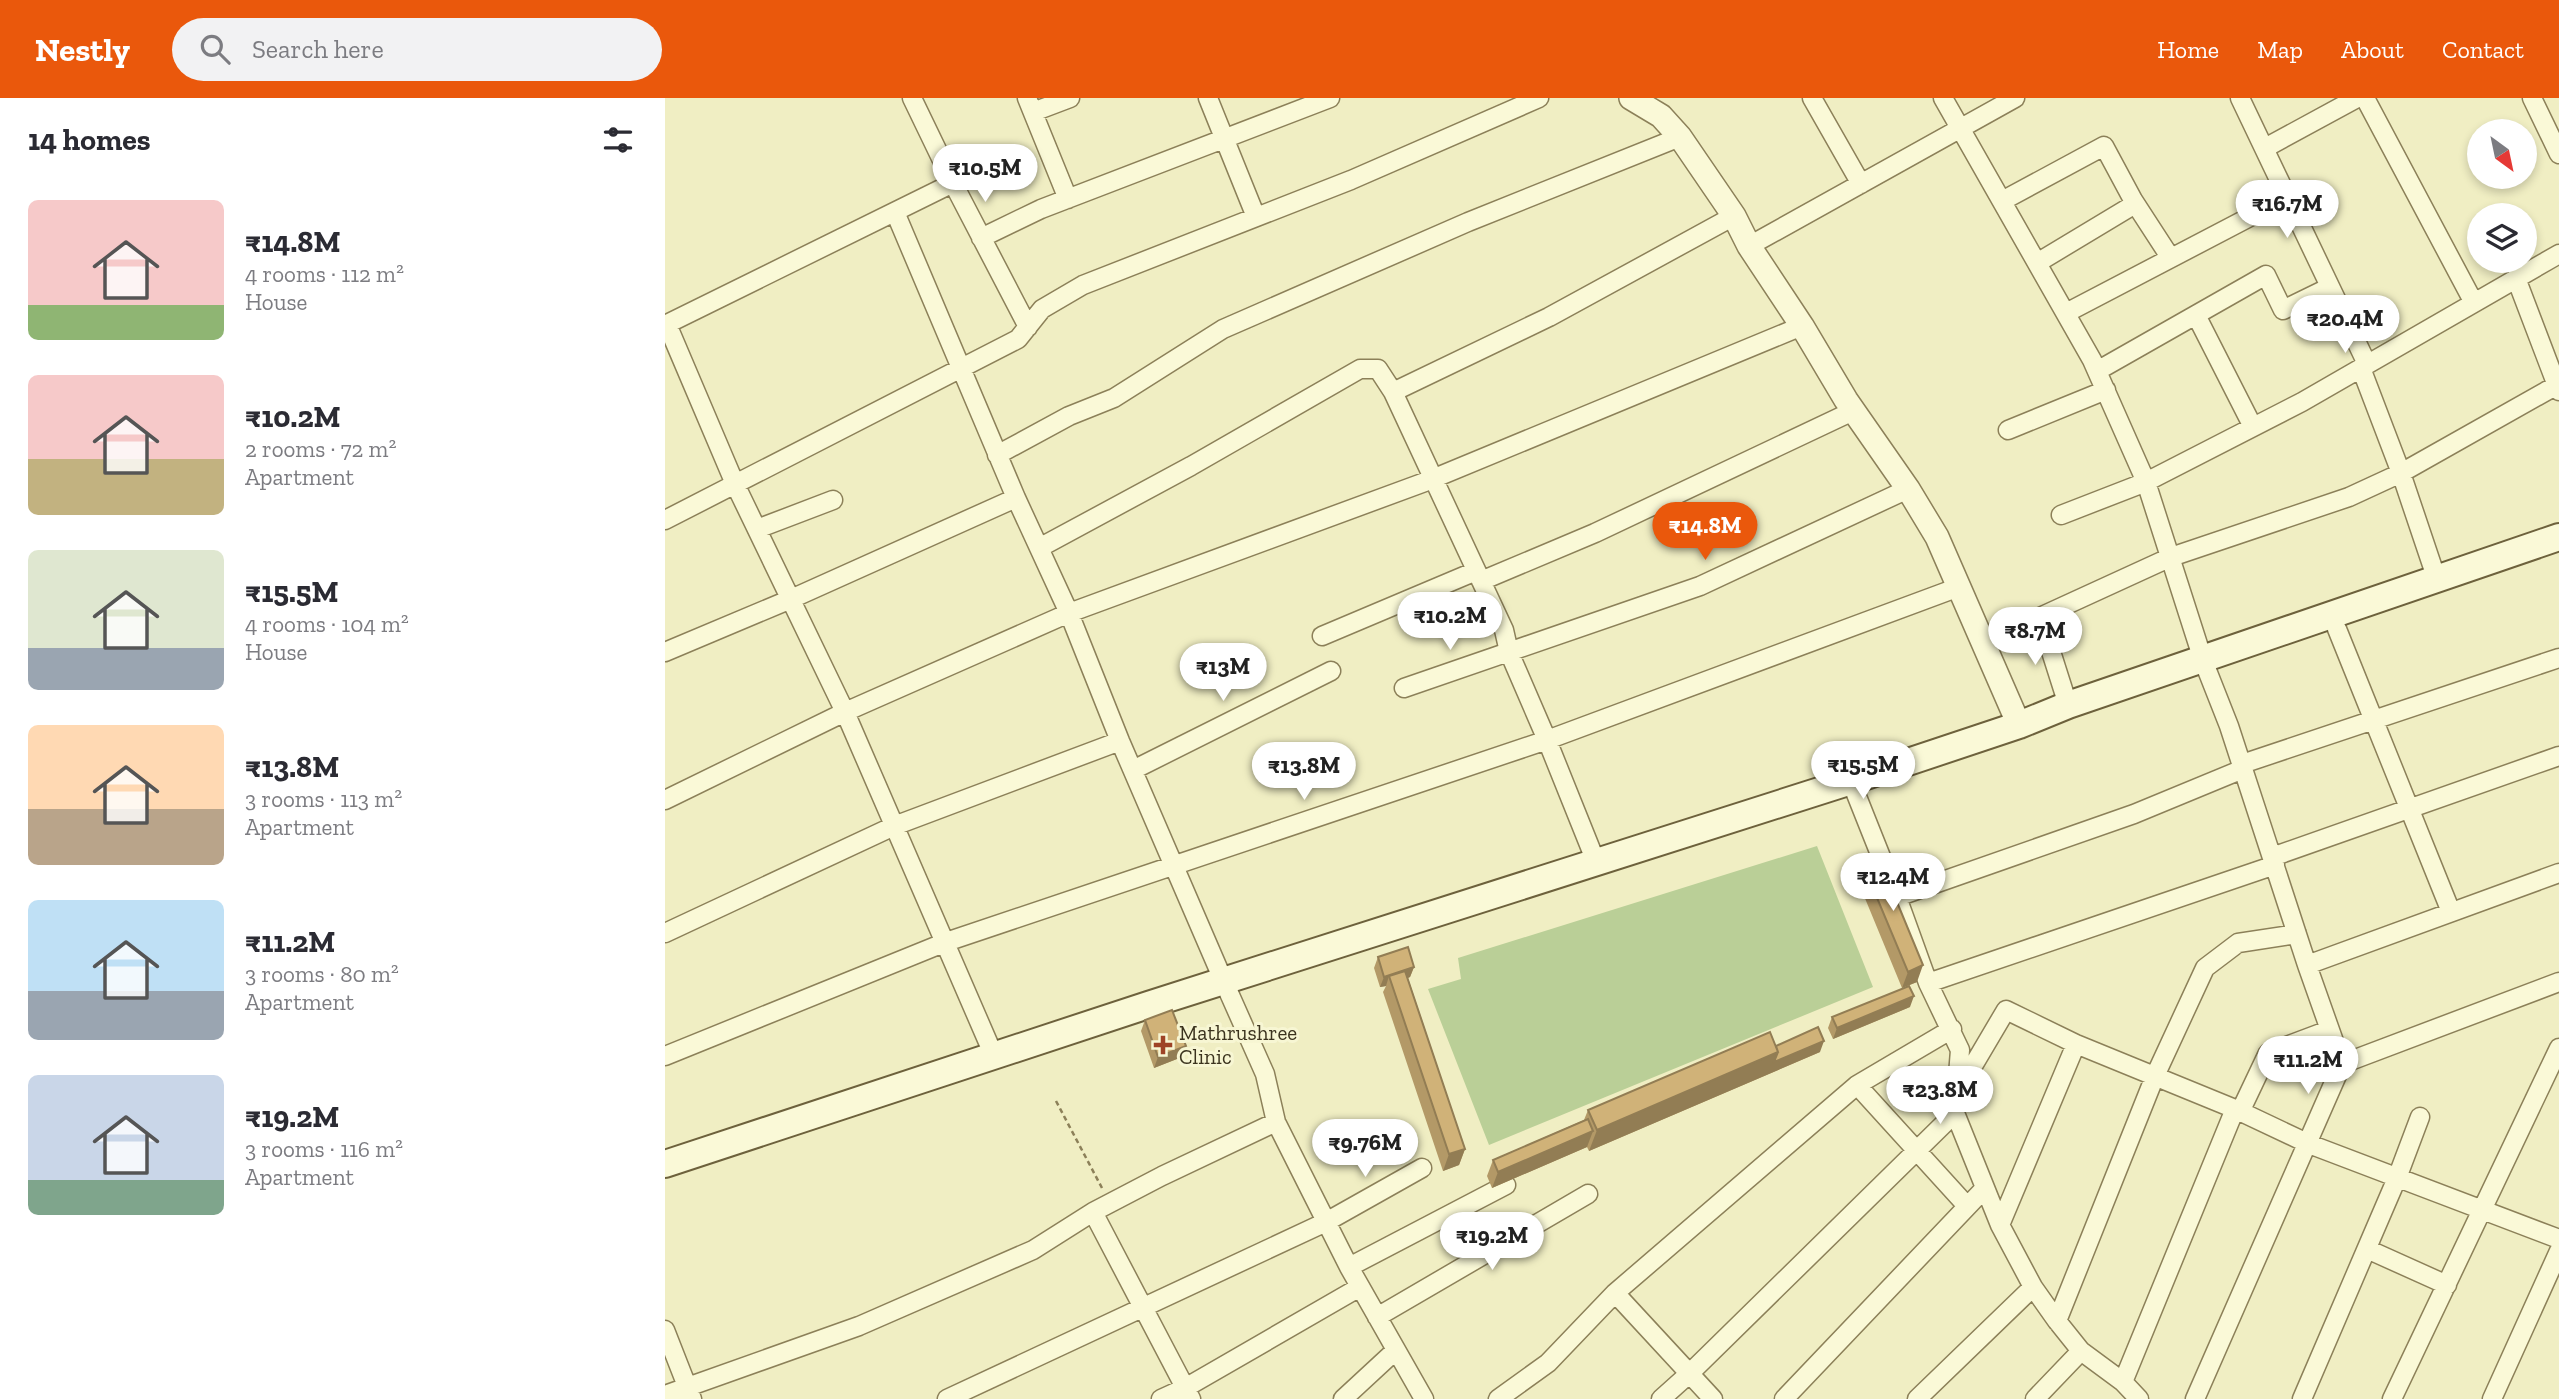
<!DOCTYPE html>
<meta charset="utf-8">
<style>
body{margin:0;font-family:"Zilla Slab",serif;background:#f2f2f3;color:#2b2b33;height:100vh;display:flex;flex-direction:column;font-size:26px;white-space:nowrap}
*{box-sizing:border-box;margin:0}
p{font-size:23px;color:#7c7c81}
.icon{flex:none;width:38px;height:38px;fill:none;stroke:currentColor;stroke-width:2;stroke-linecap:round;stroke-linejoin:round}
.map{position:relative;flex:1;overflow:hidden}
.panel{display:flex;flex-direction:column;background:#fff;width:665px}
.panel>*{flex:none}
.needle{width:46px;rotate:147deg}
.controls{position:absolute;left:1802px;top:21px;display:grid;gap:14px}
.controls a{display:grid;place-items:center;width:70px;height:70px;border-radius:50%;background:#fff;box-shadow:0 4px 10px #0003;font-size:35px}
.price{position:absolute;translate:-50% -60px;padding:0 16px;border-radius:24px;background:#fff;color:#222;font-size:23px;line-height:46px;filter:drop-shadow(0 2px 4px #0008)}
.price::after{content:'';position:absolute;left:50%;top:42px;width:21px;height:16px;margin-left:-10px;background:inherit;clip-path:polygon(0 0,100% 0,50% 100%)}
.price.active{background:#ea580c;color:#fff}
ul{padding:0;list-style:none}
li{display:flex;align-items:center;gap:21px;height:175px;padding:0 28px}
li span{display:grid;place-items:center;flex:none;width:196px;height:140px;border-radius:10px;color:#555}
li>.icon{margin-inline-start:auto}
span .icon{width:84px;height:84px;fill:#fffc;stroke-width:1}
li b{font-size:30px}
h2{display:flex;justify-content:space-between;align-items:center;height:84px;padding:0 28px;font-size:30px}
header{display:flex;align-items:center;gap:42px;box-sizing:border-box;height:98px;padding:0 35px;background:#ea580c;color:#fff}
header strong{font-size:33px}
nav{display:flex;gap:38px;margin-inline-start:auto;font-size:24px}
.search{width:490px;height:63px;background:#f2f2f3;display:flex;align-items:center;gap:18px;box-sizing:border-box;padding:0 24px;border-radius:38px;color:#7c7c81;font-size:26px}
main{display:flex;flex:1;min-height:0}
.map>svg:first-child{display:block}
</style>
<header>
<strong>Nestly</strong>
<div class="search"><svg class="icon" aria-label="search" viewBox="0 0 24 24"><circle cx="10" cy="10" r="6"/><path d="M15 15l6 6"/></svg>Search here</div>
<nav><a>Home</a><a>Map</a><a>About</a><a>Contact</a></nav>
</header>
<main>
<section class="panel">
<h2>14 homes<svg class="icon" aria-label="filters" viewBox="0 0 24 24"><path d="M4 7h16M4 17h16"/><circle cx="9" cy="7" r="2"/><circle cx="15" cy="17" r="2"/></svg></h2>
<ul>
<li><span style="background:linear-gradient(#f6c9c9 75%,#8fb573 0)"><svg class="icon" aria-label="home" viewBox="0 0 24 24"><path d="M3 11l9-7 9 7M6 9v11h12V9"/></svg></span><div><b>₹14.8M</b><p>4 rooms · 112 m²</p><p>House</p></div></li>
<li><span style="background:linear-gradient(#f6c9c9 60%,#c2b280 0)"><svg class="icon" aria-label="home" viewBox="0 0 24 24"><path d="M3 11l9-7 9 7M6 9v11h12V9"/></svg></span><div><b>₹10.2M</b><p>2 rooms · 72 m²</p><p>Apartment</p></div></li>
<li><span style="background:linear-gradient(#dfe7d0 70%,#9aa5b1 0)"><svg class="icon" aria-label="home" viewBox="0 0 24 24"><path d="M3 11l9-7 9 7M6 9v11h12V9"/></svg></span><div><b>₹15.5M</b><p>4 rooms · 104 m²</p><p>House</p></div></li>
<li><span style="background:linear-gradient(#ffd9b3 60%,#b9a48a 0)"><svg class="icon" aria-label="home" viewBox="0 0 24 24"><path d="M3 11l9-7 9 7M6 9v11h12V9"/></svg></span><div><b>₹13.8M</b><p>3 rooms · 113 m²</p><p>Apartment</p></div></li>
<li><span style="background:linear-gradient(#bfe0f5 65%,#9aa5b1 0)"><svg class="icon" aria-label="home" viewBox="0 0 24 24"><path d="M3 11l9-7 9 7M6 9v11h12V9"/></svg></span><div><b>₹11.2M</b><p>3 rooms · 80 m²</p><p>Apartment</p></div></li>
<li><span style="background:linear-gradient(#c9d6e8 75%,#7fa58c 0)"><svg class="icon" aria-label="home" viewBox="0 0 24 24"><path d="M3 11l9-7 9 7M6 9v11h12V9"/></svg></span><div><b>₹19.2M</b><p>3 rooms · 116 m²</p><p>Apartment</p></div></li>
</ul>
</section>
<div class="map">
<svg width="1894" height="1301" viewBox="0 0 1894 1301">
<rect width="100%" height="100%" fill="#f0eec3"/>
<path fill="#bacf97" d="M1152 748 1208 889 824 1047 763 891 796 881 793 860Z"/>
<g fill="none" stroke-linecap="round" stroke-linejoin="round">
<defs>
<path id="minor" d="M247 0 288 85 363 229
M362 0 403 101
M543 0 591 119
M1147 0 1196 86
M1278 0 1427 262 1481 384 1538 562 1564 628 1642 867 1677 966 1530 1301
M1575 0 1702 266
M1700 0 1809 205
M1867 0 1894 56
M368 14 405 0
M1600 50 1692 0
M1337 103 1439 48 1468 102 1505 159
M230 114 351 400 404 515 455 643 559 884
M316 140 376 111 665 0
M1084 148 1350 0
M1372 165 1470 106
M1851 180 1894 293
M1401 215 1623 99
M1531 217 1588 329
M2 226 288 85
M0 227 2 226 70 386 180 614 329 958
M1696 270 1736 375 1772 482
M1432 273 1601 177 1618 212 1665 189
M728 294 884 219 1069 118
M1343 332 1441 292
M332 357 404 318 449 300 558 231 803 124 1015 39
M1396 417 1481 384 1637 304 1894 156
M0 422 353 241 377 211 418 187 686 82 874 0
M92 431 168 402
M374 450 526 368 695 271H713L728 294 839 532 844 554 882 642 931 764
M816 483 930 435 1188 313
M1672 531 1786 814
M657 538 811 473
M0 554 126 501 351 400
M739 590 1035 488 1243 391
M1403 607 1375 519 1506 459 1684 399 1736 375 1892 287
M1577 666 1894 560
M468 672 666 573
M1191 696 1232 799 1263 885 1295 952 1290 1015 1335 1127 1368 1189 1392 1223 1416 1253 1458 1284 1474 1301
M0 702 180 614 404 515 760 384 1137 228
M1607 759 1894 658
M1232 799 1469 716 1578 671
M0 835 229 728 455 643
M1642 867 1894 775
M1263 885 1610 767
M564 895 600 976 611 1024 684 1169 759 1301
M0 958 281 844 882 642 1294 489
M1677 966 1894 884
M1192 987 1302 1108
M1292 995 1341 912 1411 946 1570 1011 1644 1046 1894 1141
M1575 1014 1603 955 1664 932
M428 1114 526 1301
M1335 1127 1411 946
M1702 1151 1782 1187
M684 1169 841 1087
M950 1195 1048 1301
M712 1219 923 1096
M1392 1223 1490 978 1540 870 1573 845 1632 836
M0 1232 27 1301
M1458 1284 1570 1011
M0 1297 194 1228 368 1152 428 1114 497 1078 611 1024
M282 1301 661 1124 757 1070
M496 1301 520 1290 695 1189
M678 1301 731 1252
M833 1301 883 1265 950 1195 1192 987 1287 931
M996 1301 1025 1275 1290 1015
M1119 1301 1320 1090
M1252 1301 1368 1189
M1370 1301 1416 1253
M1637 1301 1732 1080 1755 1019
M1727 1301 1894 950
M1827 1301 1894 1153"/>
<path id="tertiary" d="M966 0 996 18 1015 39 1069 118 1084 148 1137 228 1181 302 1243 391 1272 439 1354 627"/>
<path id="secondary" d="M0 1066 483 907 1186 683 1354 627 1403 607 1894 439"/>
</defs>
<use href="#minor" stroke="#8c8059" stroke-width="21"/>
<use href="#tertiary" stroke="#8c8059" stroke-width="26"/>
<use href="#secondary" stroke="#6d613c" stroke-width="30"/>
<path stroke="#8c8059" stroke-width="2.5" stroke-dasharray="5 3.5" stroke-linecap="butt" d="M391 1003 437 1090"/>
<use href="#minor" stroke="#faf9d7" stroke-width="18"/>
<use href="#tertiary" stroke="#faf9d7" stroke-width="23"/>
<use href="#secondary" stroke="#faf9d7" stroke-width="26"/>
</g>
<path fill="#b39967" d="M1197 764 1252 884 1237 890 1192 781Z
M713 859 749 869 745 879 743 880 800 1051 794 1067 778 1073 718 894 721 888 715 889 709 870Z
M1245 909 1168 941 1163 930 1167 919Z
M480 922 517 959 489 970 476 933Z
M1111 948 1155 954 924 1053 922 1049 827 1090 822 1078 828 1062 919 1022 923 1012Z"/>
<path fill="#927d54" d="M1258 867 1252 884 1237 890 1243 874Z
M749 869 745 879 727 886 724 878 721 888 715 889 719 879Z
M1249 898 1245 909 1168 941 1172 930Z
M1159 943 1155 954 924 1053 932 1032 1113 954Z
M521 948 517 959 489 970 493 959Z
M928 1033 922 1049 827 1090 833 1074Z
M800 1051 794 1067 778 1073 784 1056Z"/>
<path fill="#d0b278" stroke="#927d54" stroke-width="2" d="M1213 758 1258 867 1243 874 1197 764Z
M743 849 749 869 719 879 713 859Z
M740 873 800 1051 784 1056 724 878Z
M1244 888 1249 898 1172 930 1167 919Z
M507 912 521 948 493 959 480 922Z
M1153 929 1159 943 1109 964 1113 954 1111 948Z
M1105 934 1113 954 932 1032 923 1012Z
M923 1021 928 1033 833 1074 828 1062Z"/>
<path fill="#9e4326" stroke="#f7f6d3" stroke-width="2.5" d="M494.5 936.5h7v7h7v7h-7v7h-7v-7h-7v-7h7z"/>
<g text-anchor="middle" stroke-width="6" stroke-linejoin="round" paint-order="stroke">
<g font-size="21" fill="#3b331e" stroke="#f7f6d3" text-anchor="start">
<text x="514" y="942">Mathrushree<tspan x="514" dy="24">Clinic</tspan></text>
</g>
</g>
</svg>
<div class="controls">
<a><svg class="needle" viewBox="-14 -14 28 28"><path d="M0-13l5 13h-10z" fill="#e53935"/><path d="M0 13l5-13h-10z" fill="#7c7c81"/></svg></a>
<a><svg class="icon" aria-label="layers" viewBox="0 0 24 24"><path d="M12 4l9 5-9 5-9-5zM3 14l9 5 9-5"/></svg></a>
</div>
<b class="price" style="left:320px;top:106px">₹10.5M</b>
<b class="price" style="left:1622px;top:142px">₹16.7M</b>
<b class="price" style="left:1680px;top:257px">₹20.4M</b>
<b class="price active" style="left:1040px;top:464px">₹14.8M</b>
<b class="price" style="left:785px;top:554px">₹10.2M</b>
<b class="price" style="left:1370px;top:569px">₹8.7M</b>
<b class="price" style="left:558px;top:605px">₹13M</b>
<b class="price" style="left:1198px;top:703px">₹15.5M</b>
<b class="price" style="left:639px;top:704px">₹13.8M</b>
<b class="price" style="left:1228px;top:815px">₹12.4M</b>
<b class="price" style="left:1643px;top:998px">₹11.2M</b>
<b class="price" style="left:1275px;top:1028px">₹23.8M</b>
<b class="price" style="left:700px;top:1081px">₹9.76M</b>
<b class="price" style="left:827px;top:1174px">₹19.2M</b>
</div>
</main>
